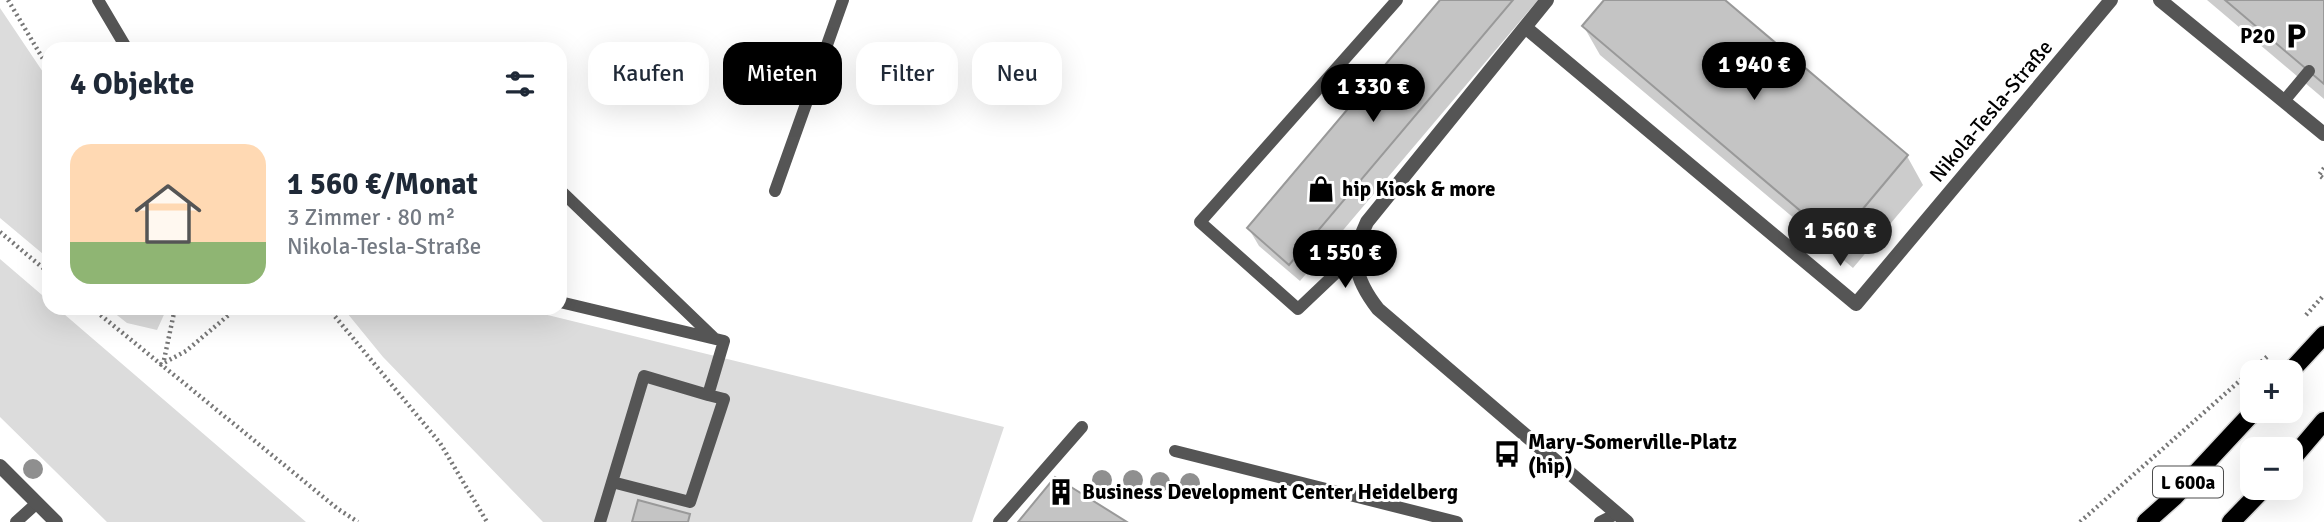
<!DOCTYPE html>
<html lang="de">
<meta charset="utf-8">
<style>
body{margin:0;font-family:Signika,sans-serif;background:#f6f6f7;color:#1f2937;height:100vh;display:flex;flex-direction:column;font-size:26px;white-space:nowrap}
*{box-sizing:border-box;margin:0}
p{font-size:23px;color:#747a83}
.icon{flex:none;width:38px;height:38px;fill:none;stroke:currentColor;stroke-width:2;stroke-linecap:round;stroke-linejoin:round}
.map{position:relative;flex:1;overflow:hidden}
.details{position:absolute;left:42px;top:42px;width:525px;height:273px;display:flex;flex-direction:column;background:#fff;border-radius:21px;box-shadow:0 7px 28px #0002}
.details>*{flex:none}
.hud{position:absolute;left:588px;top:42px;width:665px;height:63px;display:flex;gap:14px}
.controls{position:absolute;left:2240px;top:360px;display:grid;gap:14px}
.controls a{display:grid;place-items:center;width:63px;height:63px;border-radius:14px;background:#fff;box-shadow:0 7px 28px #0002;font-size:35px}
.price{position:absolute;translate:-50% -60px;padding:0 16px;border-radius:24px;background:#000;color:#fff;font-size:23px;line-height:46px;filter:drop-shadow(0 2px 4px #0008)}
.price::after{content:'';position:absolute;left:50%;top:42px;width:21px;height:16px;margin-left:-10px;background:inherit;clip-path:polygon(0 0,100% 0,50% 100%)}
.price.active{background:#222;color:#fff}
ul{padding:0;list-style:none}
li{display:flex;align-items:center;gap:21px;height:175px;padding:0 28px}
li+li{border-top:2px solid #e0e1e3}
li span{display:grid;place-items:center;flex:none;width:196px;height:140px;border-radius:21px;color:#555}
li>.icon{margin-inline-start:auto}
span .icon{width:84px;height:84px;fill:#fffc;stroke-width:1}
li b{font-size:30px}
h2{display:flex;justify-content:space-between;align-items:center;height:84px;padding:0 28px;font-size:30px}
.tag{padding:0 24px;border-radius:21px;background:#fff;box-shadow:0 7px 28px #0002;font-size:24px;line-height:63px}
.tag.active{background:#000;color:#fff}
.map>svg:first-child{display:block}
</style>
<div class="map">
<svg width="2324" height="522" viewBox="0 0 2324 522">
<rect width="100%" height="100%" fill="#fff"/>
<path fill="#dcdcdc" d="M0 8 49 81V259L0 218Z
M0 259 49 301V308H57L306 522H107L0 417Z
M108 308H167L157 330 127 323Z
M343 308H519L1004 427 972 522H543L383 357Z"/>
<path fill="#0003" d="M1443 0H1538L1300 281 1259 246 1249 229Z
M1606 0H1722L1907 156 1923 185 1853 268 1600 55 1584 27Z
M2207 0H2324V99Z"/>
<path fill="#c4c4c4" stroke="#999" stroke-width="2" d="M1440 0H1513L1289 265 1247 228Z
M1604 0H1725L1908 155 1836 241 1582 26Z
M2225 0H2324V84Z
M1055 477 1127 522H1018Z
M638 500 690 514 688 522H632Z"/>
<g fill="none" stroke-linecap="round" stroke-linejoin="round">
<defs>
<path id="primary" d="M2289 373 2324 335
M2291 460 2324 421
M2146 522 2174 497 2254 411
M2231 522 2264 488"/>
</defs>
<use href="#primary" stroke="#dbdbdb" stroke-width="21"/>
<path stroke="#777" stroke-width="4.5" stroke-dasharray="2 3.5" stroke-linecap="butt" d="M8 0 49 69
M2324 168 2319 175 2324 179
M0 232 49 273
M92 308 338 509 358 522
M328 308 440 443 487 522
M2306 315 2324 295
M164 360 175 308
M160 365 186 351 237 308
M2080 522 2269 355"/>
<path stroke="#555" stroke-width="12" d="M98 0 127 49
M2284 101 2309 71
M560 190 714 338
M775 191 843 0
M1356 254 1298 309 1200 222 1397 0
M560 302 724 341 708 395 644 376 600 522
M1175 451 1457 522
M612 482 690 502 724 399 708 395
M16 522 37 503
M999 522 1082 427
M1600 522 1616 514"/>
<path stroke="#555" stroke-width="14" d="M1547 0 1367 222C1350 258 1354 278 1378 309L1627 522
M2160 0 2324 134
M1525 27 1856 304 2111 0
M0 466 56 522"/>
<use href="#primary" stroke="#000" stroke-width="18"/>
</g>
<g fill="#8f8f8f">
<circle cx="33" cy="469" r="10"/>
<circle cx="1102" cy="480" r="10"/>
<circle cx="1133" cy="480" r="10"/>
<circle cx="1160" cy="482" r="10"/>
<circle cx="1190" cy="483" r="10"/>
</g>
<defs>
<symbol id="parking-bare" viewBox="-9 -9 18 18"><path d="M-3.5-5.5H1a3.5 3.5 0 0 1 0 7H-1V5.5H-3.5ZM-1-3.4V-.6H.8a1.4 1.4 0 0 0 0-2.8Z" fill="#000" stroke="#fff" stroke-width="2.5" paint-order="stroke"/></symbol>
<symbol id="shop-bare" viewBox="-9 -9 18 18"><path d="M-5-2.5h2.3a2.7 3.5 0 0 1 5.4 0H5L5.5 6h-11ZM-1.5-2.5h3a1.5 2.3 0 0 0-3 0Z" fill="#000" stroke="#fff" stroke-width="2.5" paint-order="stroke"/></symbol>
<symbol id="bus-bare" viewBox="-9 -9 18 18"><path d="M-5-6H5V4H4V6H2V4H-2V6H-4V4H-5ZM-3.5-4V0h7V-4ZM-3.5 1.2v1.5H-2V1.2ZM2 1.2v1.5H3.5V1.2Z" fill="#000" stroke="#fff" stroke-width="2.5" paint-order="stroke"/></symbol>
<symbol id="building-bare" viewBox="-9 -9 18 18"><path d="M-4-6H4V6H1V3H-1V6H-4ZM-2.5-4.3h1.7v1.8h-1.7ZM.8-4.3h1.7v1.8H.8ZM-2.5-1h1.7V.8h-1.7ZM.8-1h1.7V.8H.8Z" fill="#000" stroke="#fff" stroke-width="2.5" paint-order="stroke"/></symbol>
</defs>
<g fill-rule="evenodd">
<use href="#parking-bare" x="2277" y="17" width="38" height="38"/>
<use href="#shop-bare" x="1302" y="170" width="38" height="38"/>
<use href="#bus-bare" x="1488" y="435" width="38" height="38"/>
<use href="#building-bare" x="1042" y="473" width="38" height="38"/>
</g>
<g text-anchor="middle" stroke-width="6" stroke-linejoin="round" paint-order="stroke">
<rect fill="#fff" stroke="#4c4c4c" stroke-width="2" x="2153" y="466.5" width="70" height="31" rx="5"/>
<g font-size="19" font-weight="bold" fill="#000">
<text x="2188" y="489">L 600a</text>
</g>
<g font-size="21" font-weight="bold" fill="#000" stroke="#fff" text-anchor="start">
<text x="2275" y="43" text-anchor="end">P20</text>
<text x="1342" y="196">hip Kiosk &amp; more</text>
<text x="1528" y="449">Mary-Somerville-Platz<tspan x="1528" dy="24">(hip)</tspan></text>
<text x="1082" y="499">Business Development Center Heidelberg</text>
</g>
<g font-size="21" fill="#000" stroke="#fff">
<text transform="translate(1991 111) rotate(-50)" y="7">Nikola-Tesla-Straße</text>
</g>
</g>
</svg>
<div class="controls">
<a>+</a>
<a>−</a>
</div>
<b class="price" style="left:1754px;top:102px">1 940 €</b>
<b class="price" style="left:1373px;top:124px">1 330 €</b>
<b class="price active" style="left:1840px;top:268px">1 560 €</b>
<b class="price" style="left:1345px;top:290px">1 550 €</b>
<div class="hud">
<a class="tag">Kaufen</a>
<a class="tag active">Mieten</a>
<a class="tag">Filter</a>
<a class="tag">Neu</a>
</div>
<section class="details">
<h2>4 Objekte<svg class="icon" aria-label="filters" viewBox="0 0 24 24"><path d="M4 7h16M4 17h16"/><circle cx="9" cy="7" r="2"/><circle cx="15" cy="17" r="2"/></svg></h2>
<ul>
<li><span style="background:linear-gradient(#ffd9b3 70%,#8fb573 0)"><svg class="icon" aria-label="home" viewBox="0 0 24 24"><path d="M3 11l9-7 9 7M6 9v11h12V9"/></svg></span><div><b>1 560 €/Monat</b><p>3 Zimmer · 80 m²</p><p>Nikola-Tesla-Straße</p></div></li>
</ul>
</section>
</div>
